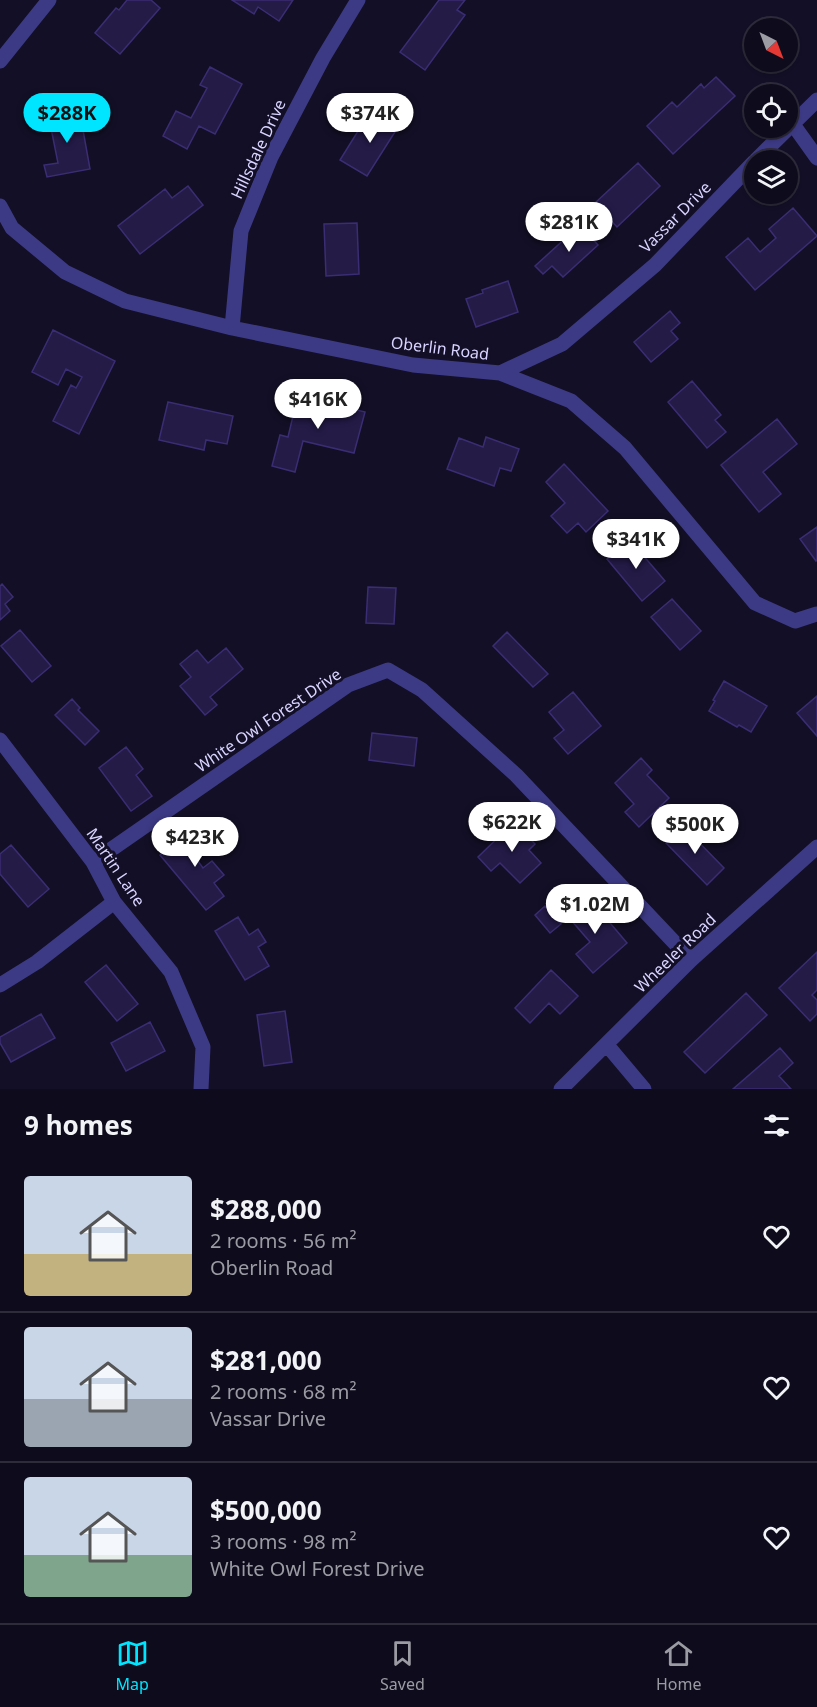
<!DOCTYPE html>
<meta charset="utf-8">
<style>
body{margin:0;font-family:"Noto Sans",sans-serif;background:#1c1929;color:#f1f3f6;height:100vh;display:flex;flex-direction:column;font-size:22px;white-space:nowrap}
*{box-sizing:border-box;margin:0}
p{font-size:20px;color:#9b9ba3}
.icon{flex:none;width:33px;height:33px;fill:none;stroke:currentColor;stroke-width:2;stroke-linecap:round;stroke-linejoin:round}
.map{position:relative;height:1089px;overflow:hidden}
.sheet{display:flex;flex-direction:column;background:#0e0b1c;flex:1}
.sheet>*{flex:none}
.needle{width:39px;rotate:138deg}
.buttons{position:absolute;left:744px;top:18px;display:grid;gap:12px}
.buttons a{display:grid;place-items:center;width:54px;height:54px;border-radius:50%;background:#0e0b1c;box-shadow:0 2px 4px #0004,0 0 0 2px #2e2b3b;font-size:30px}
.price{position:absolute;translate:-50% -51px;padding:0 14px;border-radius:21px;background:#fff;color:#222;font-size:20px;line-height:39px;filter:drop-shadow(0 2px 3px #0008)}
.price::after{content:'';position:absolute;left:50%;top:36px;width:18px;height:14px;margin-left:-9px;background:inherit;clip-path:polygon(0 0,100% 0,50% 100%)}
.price.on{background:#00e5ff;color:#111}
ul{padding:0;list-style:none}
li{display:flex;align-items:center;gap:18px;height:150px;padding:0 24px}
li+li{border-top:2px solid #2e2b3b}
li span{display:grid;place-items:center;flex:none;width:168px;height:120px;border-radius:6px;color:#555}
li>.icon{margin-inline-start:auto}
span .icon{width:72px;height:72px;fill:#fffc;stroke-width:1}
li b{font-size:26px}
h2{display:flex;justify-content:space-between;align-items:center;height:72px;padding:0 24px;font-size:26px}
.menu{display:flex;justify-content:space-around;align-items:center;height:84px;border-top:2px solid #2e2b3b;background:#0e0b1c;font-size:16px;color:#9b9ba3}
.menu a{display:grid;justify-items:center;gap:3px}
.menu .on{color:#00e5ff}
.map>svg:first-child{display:block}
</style>
<div class="map">
<svg width="817" height="1089" viewBox="0 0 817 1089">
<rect width="100%" height="100%" fill="#130f26"/>
<path fill="#241b47" stroke="#3b2d73" stroke-width="1.5" d="M127 0H151L160 8 120 54 95 33 116 8 119 10Z
M232 0H293L279 21 258 7 254 14Z
M439 0H465L457 10 465 15 425 70 400 52Z
M210 67 242 84 215 134 199 126 187 149 163 136 176 111 191 118 207 88 200 85Z
M716 77 735 96 673 154 647 126 672 102 677 107 701 84 704 88Z
M75 108 79 131 83 130 90 169 47 177 44 165 58 163 48 113Z
M380 112 400 124 367 176 340 160 363 123 370 127Z
M638 163 660 186 617 227 595 203Z
M188 186 203 205 140 254 118 226 165 189 172 198Z
M793 208 817 236 755 290 726 257 748 238 760 252 776 238 769 229Z
M357 223 359 274 326 276 324 224Z
M580 225 598 245 563 277 552 266 543 274 535 266Z
M508 281 518 312 476 327 466 299 483 293 482 290Z
M670 311 680 323 671 331 678 339 651 362 634 342Z
M53 330 115 361 79 434 53 421 71 385 76 388 82 377 66 369 58 385 32 372Z
M692 381 721 415 715 420 726 432 707 448 668 402Z
M298 395 365 412 354 453 303 441 295 472 272 466 280 435 288 437Z
M168 402 233 416 227 444 206 440 204 450 159 440Z
M777 419 797 444 763 472 781 494 759 512 721 465Z
M486 437 519 449 511 471 500 468 494 486 447 469 459 438 483 447Z
M564 464 608 511 586 532 578 523 567 533 551 516 565 503 546 482Z
M817 527V560L816 561 800 539Z
M630 540 665 581 642 601 607 559Z
M2 584 13 597 5 604 10 611 0 620V586Z
M368 587 396 588 394 624 366 623Z
M672 599 701 631 680 650 651 617Z
M20 630 51 666 32 682 1 646Z
M507 632 548 674 533 687 493 646Z
M226 648 243 669 210 697 217 705 205 715 180 686 191 677 180 664 197 650 208 663Z
M724 681 767 706 751 732 739 725 737 727 709 711 715 701 713 700Z
M573 692 601 726 568 754 554 738 564 730 549 712Z
M817 696V736L797 713Z
M72 699 80 708 78 710 99 731 85 745 55 715Z
M372 733 417 738 414 766 369 760Z
M126 747 143 769 136 775 152 796 131 811 99 768Z
M641 758 652 770 647 775 669 798 639 827 625 812 634 804 615 783Z
M514 822 535 844 529 850 541 863 520 883 500 863 491 871 478 857Z
M195 826 210 844 195 857 203 868 212 861 224 875 214 883 224 896 206 910 160 855Z
M683 826 724 868 707 885 666 843Z
M11 845 49 889 28 907 0 874V854Z
M582 896 597 914 600 911 627 943 593 973 576 954 590 942 564 912Z
M545 906 561 924 550 933 535 915Z
M238 917 249 935 258 929 266 942 258 947 269 966 245 980 215 931Z
M817 952V990L812 995 817 1000V1014L810 1021 779 988Z
M106 965 138 1004 117 1021 85 982Z
M551 970 578 996 560 1014 549 1003 530 1023 515 1008Z
M746 993 767 1015 705 1073 684 1052Z
M285 1011 292 1062 264 1066 257 1015Z
M41 1014 55 1038 11 1062 0 1043V1037Z
M150 1022 165 1051 126 1071 111 1043Z
M780 1048 793 1063 779 1076 791 1089H733Z"/>
<g fill="none" stroke-linecap="round" stroke-linejoin="round">
<path stroke="#3d3a85" stroke-width="15" d="M0 61 49 0
M792 123 817 158
M756 160 817 100
M0 206 12 228 65 272 125 301 232 328 413 365 500 373 571 401 625 448 755 603 795 621 817 614
M232 328 241 231 271 157 323 58 358 0
M500 373 562 344 655 265 754 162
M0 740 93 862 114 902 171 972 203 1047 201 1089
M93 862 348 685 388 670 422 690 516 775 691 960
M0 985 37 962 114 902
M607 1045 644 1089
M561 1089 691 960 817 847"/>
</g>
<g text-anchor="middle" stroke-width="6" stroke-linejoin="round" paint-order="stroke">
<g font-size="16" fill="#d9d4ff" stroke="#130f26">
<text transform="translate(258 149) rotate(-65)" y="6">Hillsdale Drive</text>
<text transform="translate(675 217) rotate(-45)" y="6">Vassar Drive</text>
<text transform="translate(440 348) rotate(7)" y="6">Oberlin Road</text>
<text transform="translate(268 720) rotate(-34)" y="6">White Owl Forest Drive</text>
<text transform="translate(116 867) rotate(56)" y="6">Martin Lane</text>
<text transform="translate(675 953) rotate(-44)" y="6">Wheeler Road</text>
</g>
</g>
</svg>
<div class="buttons">
<a><svg class="needle" viewBox="-14 -14 28 28"><path d="M0-13l5 13h-10z" fill="#e53935"/><path d="M0 13l5-13h-10z" fill="#9b9ba3"/></svg></a>
<a><svg class="icon" aria-label="locate" viewBox="0 0 24 24"><circle cx="12" cy="12" r="6"/><path d="M12 2v4M12 18v4M2 12h4M18 12h4"/></svg></a>
<a><svg class="icon" aria-label="layers" viewBox="0 0 24 24"><path d="M12 4l9 5-9 5-9-5zM3 14l9 5 9-5"/></svg></a>
</div>
<b class="price on" style="left:67px;top:144px">$288K</b>
<b class="price" style="left:370px;top:144px">$374K</b>
<b class="price" style="left:569px;top:253px">$281K</b>
<b class="price" style="left:318px;top:430px">$416K</b>
<b class="price" style="left:636px;top:570px">$341K</b>
<b class="price" style="left:512px;top:853px">$622K</b>
<b class="price" style="left:695px;top:855px">$500K</b>
<b class="price" style="left:195px;top:868px">$423K</b>
<b class="price" style="left:595px;top:935px">$1.02M</b>
</div>
<section class="sheet">
<h2>9 homes<svg class="icon" aria-label="filters" viewBox="0 0 24 24"><path d="M4 7h16M4 17h16"/><circle cx="9" cy="7" r="2"/><circle cx="15" cy="17" r="2"/></svg></h2>
<ul>
<li><span style="background:linear-gradient(#c9d6e8 65%,#c2b280 0)"><svg class="icon" aria-label="home" viewBox="0 0 24 24"><path d="M3 11l9-7 9 7M6 9v11h12V9"/></svg></span><div><b>$288,000</b><p>2 rooms · 56 m²</p><p>Oberlin Road</p></div><svg class="icon" aria-label="heart" viewBox="0 0 24 24"><path d="M12 20l-8-8c-3-5 5-10 8-4 3-6 11-1 8 4z"/></svg></li>
<li><span style="background:linear-gradient(#c9d6e8 60%,#9aa5b1 0)"><svg class="icon" aria-label="home" viewBox="0 0 24 24"><path d="M3 11l9-7 9 7M6 9v11h12V9"/></svg></span><div><b>$281,000</b><p>2 rooms · 68 m²</p><p>Vassar Drive</p></div><svg class="icon" aria-label="heart" viewBox="0 0 24 24"><path d="M12 20l-8-8c-3-5 5-10 8-4 3-6 11-1 8 4z"/></svg></li>
<li><span style="background:linear-gradient(#c9d6e8 65%,#7fa58c 0)"><svg class="icon" aria-label="home" viewBox="0 0 24 24"><path d="M3 11l9-7 9 7M6 9v11h12V9"/></svg></span><div><b>$500,000</b><p>3 rooms · 98 m²</p><p>White Owl Forest Drive</p></div><svg class="icon" aria-label="heart" viewBox="0 0 24 24"><path d="M12 20l-8-8c-3-5 5-10 8-4 3-6 11-1 8 4z"/></svg></li>
</ul>
</section>
<nav class="menu">
<a class="on"><svg class="icon" aria-label="map" viewBox="0 0 24 24"><path d="M3 6l6-2 6 2 6-2v14l-6 2-6-2-6 2zM9 4v14M15 6v14"/></svg>Map</a>
<a><svg class="icon" aria-label="saved" viewBox="0 0 24 24"><path d="M7 4h10v16l-5-4-5 4z"/></svg>Saved</a>
<a><svg class="icon" aria-label="home" viewBox="0 0 24 24"><path d="M3 11l9-7 9 7M6 9v11h12V9"/></svg>Home</a>
</nav>
